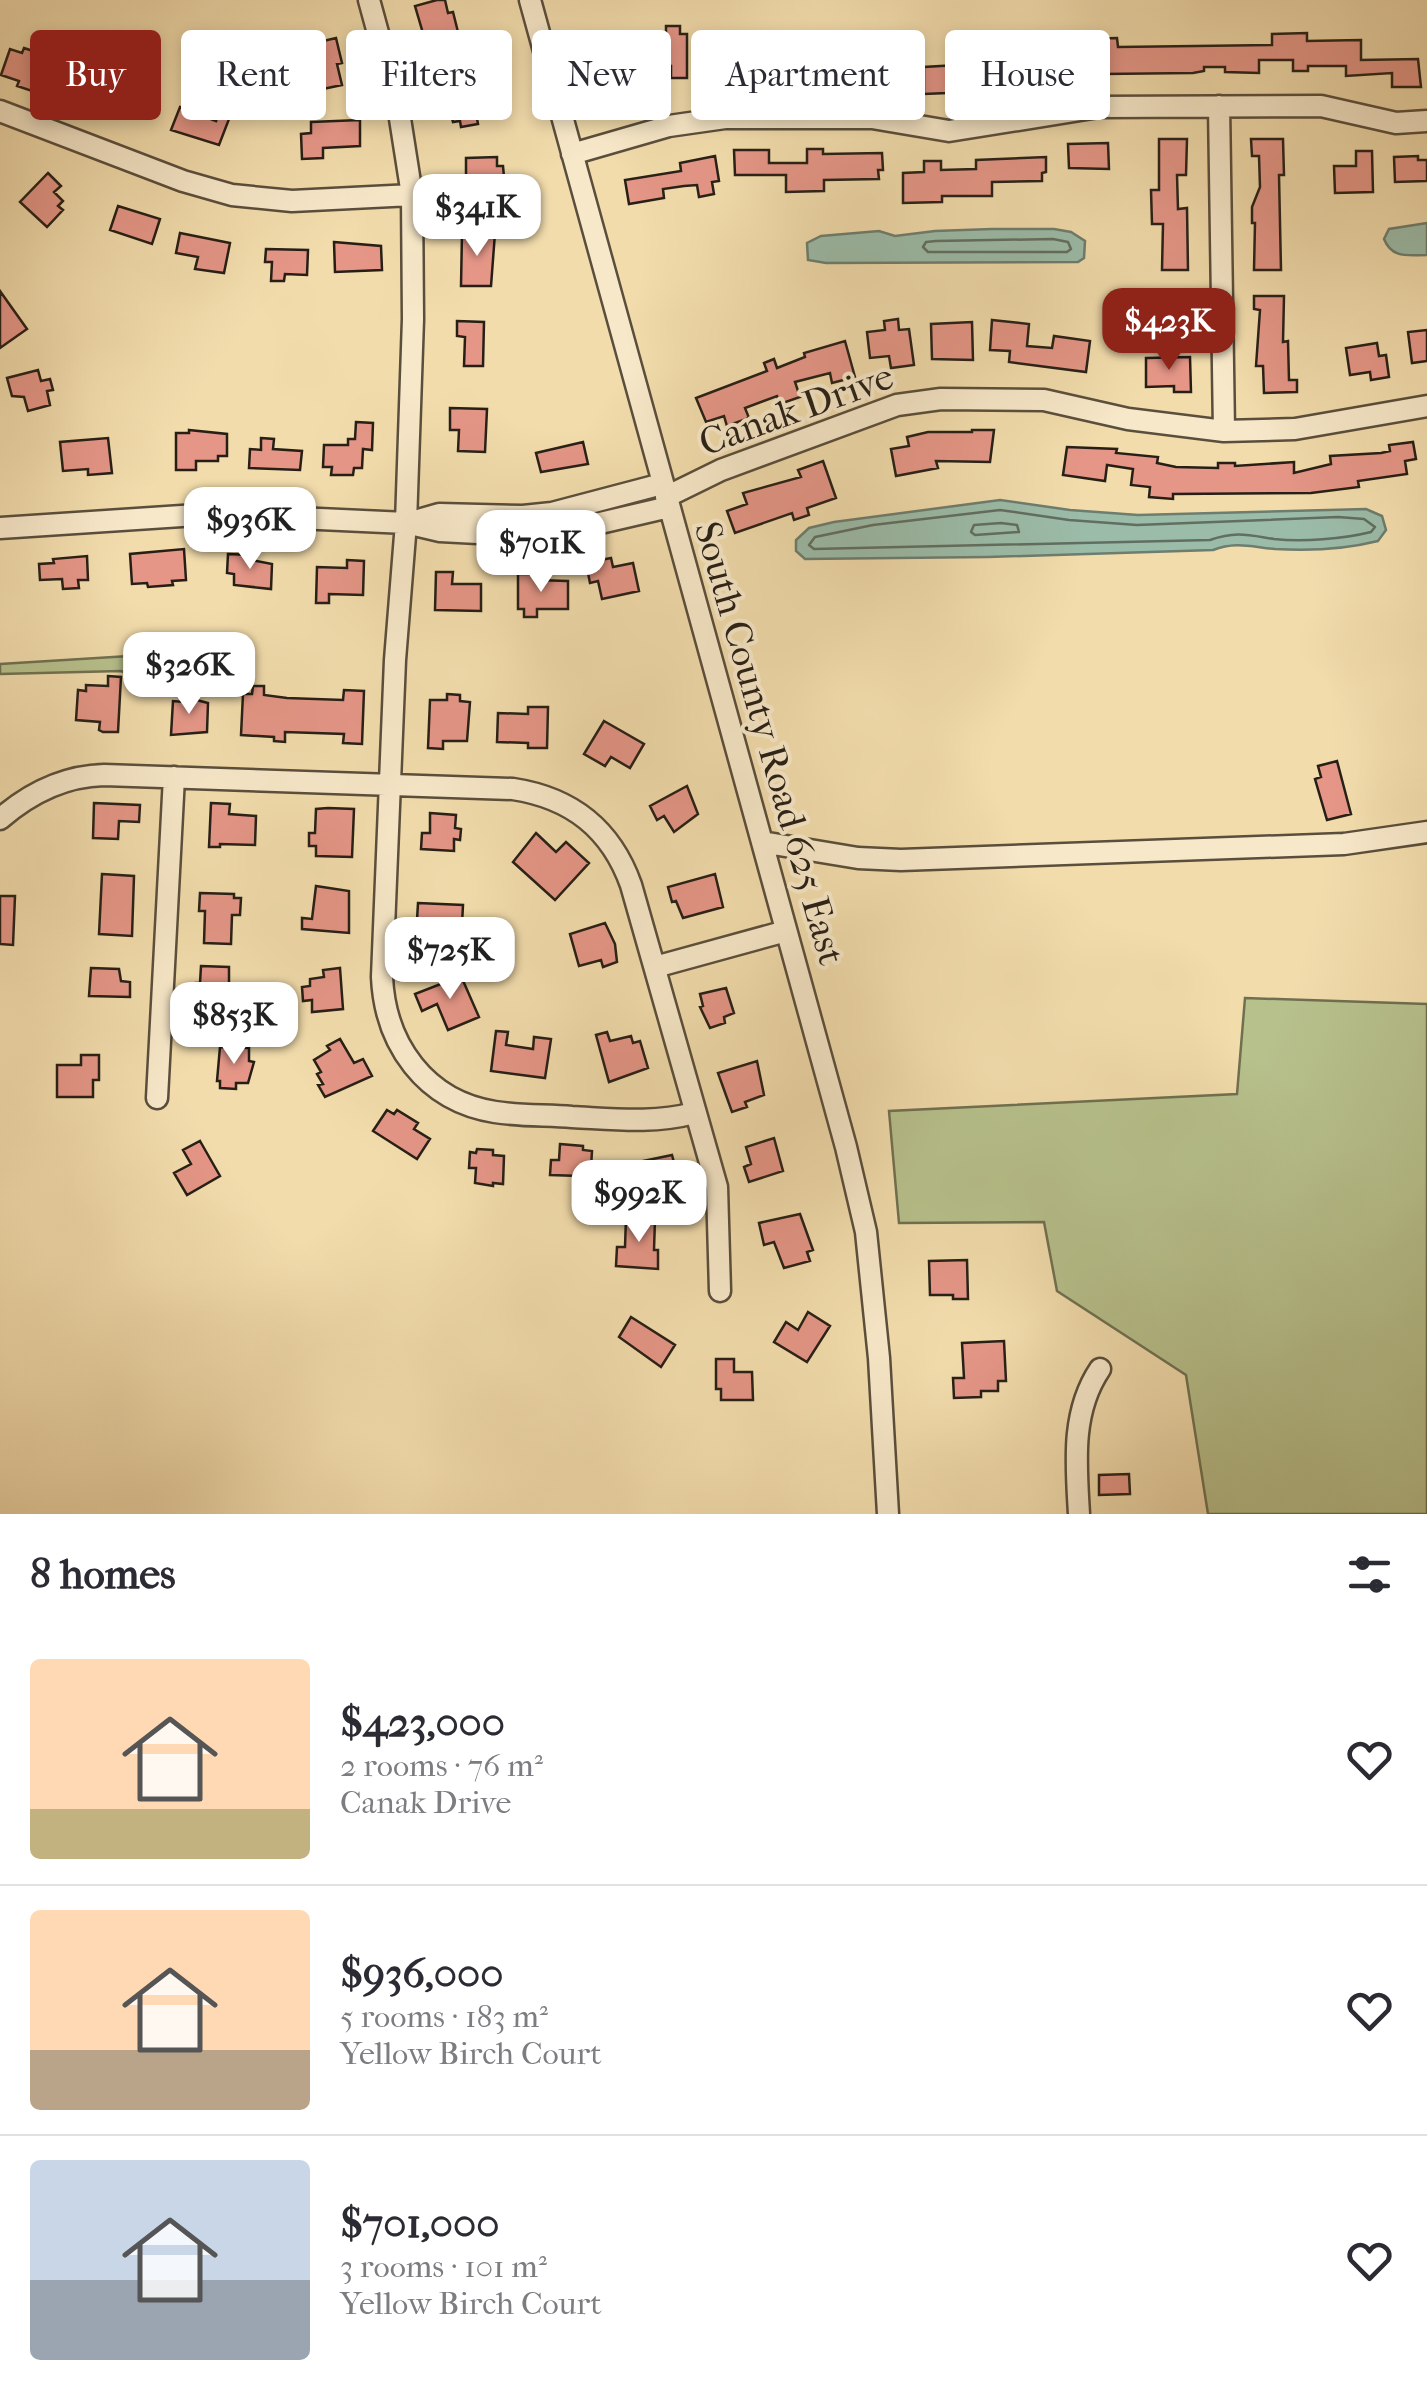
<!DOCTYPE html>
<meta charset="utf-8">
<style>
body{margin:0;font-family:"IM FELL French Canon",serif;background:#f7f7f7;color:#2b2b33;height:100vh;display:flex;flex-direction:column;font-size:38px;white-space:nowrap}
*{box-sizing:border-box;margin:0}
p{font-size:32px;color:#7c7c81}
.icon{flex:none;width:55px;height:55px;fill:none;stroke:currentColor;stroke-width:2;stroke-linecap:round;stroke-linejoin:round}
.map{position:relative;height:1514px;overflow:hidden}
.drawer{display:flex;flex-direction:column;background:#fff;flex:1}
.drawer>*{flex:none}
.hud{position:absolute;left:30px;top:30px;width:1368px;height:90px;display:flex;gap:20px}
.price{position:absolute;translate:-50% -85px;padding:0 22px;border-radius:20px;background:#fff;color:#222;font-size:32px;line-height:65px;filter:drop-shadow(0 2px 5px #0008)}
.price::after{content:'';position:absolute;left:50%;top:60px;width:30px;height:22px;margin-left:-15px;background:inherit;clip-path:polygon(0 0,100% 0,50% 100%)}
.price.selected{background:#8f2418;color:#fff}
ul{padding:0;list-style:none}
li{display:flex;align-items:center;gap:30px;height:250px;padding:0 30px}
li+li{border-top:2px solid #e1e1e2}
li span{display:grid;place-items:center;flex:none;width:280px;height:200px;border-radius:10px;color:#555}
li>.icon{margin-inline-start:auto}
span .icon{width:120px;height:120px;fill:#fffc;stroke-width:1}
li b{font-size:42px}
h2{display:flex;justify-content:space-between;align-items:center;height:120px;padding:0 30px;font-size:42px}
.pill{padding:0 35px;border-radius:10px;background:#fff;box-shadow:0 5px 15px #0003;font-size:35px;line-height:90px}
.pill.selected{background:#8f2418;color:#fff}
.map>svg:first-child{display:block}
</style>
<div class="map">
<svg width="1427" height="1514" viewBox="0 0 1427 1514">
<rect width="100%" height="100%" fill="#f2dcac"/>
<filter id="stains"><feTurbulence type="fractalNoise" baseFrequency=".002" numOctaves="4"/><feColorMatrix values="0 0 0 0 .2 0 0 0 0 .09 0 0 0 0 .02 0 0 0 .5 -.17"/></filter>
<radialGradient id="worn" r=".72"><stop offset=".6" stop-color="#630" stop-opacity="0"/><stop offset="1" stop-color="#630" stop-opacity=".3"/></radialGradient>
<path fill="#b7c18c" stroke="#6f7051" stroke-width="2.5" d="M194 652 147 681 121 671 0 674V664Z
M1245 998 1427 1004V1514H1208L1186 1375 1057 1291 1044 1222 899 1223 889 1111 1237 1094Z"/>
<path fill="#9bbca9" stroke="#6d7d6e" stroke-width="2.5" d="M1427 223V255C1408 255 1392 259 1384 239L1389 229Z
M992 229H1054L1071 232 1085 241 1084 258 1078 262 826 263 808 260 807 243 821 236 879 231 895 236 935 231Z
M1000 500 1070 510 1138 515 1366 509 1382 516 1386 530 1378 541C1346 549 1308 551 1275 549 1252 547 1236 541 1213 550L988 557 805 559 796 551V540L809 528 834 522Z"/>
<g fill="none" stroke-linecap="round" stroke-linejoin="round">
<path stroke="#616e60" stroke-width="2.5" d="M1053 239 1068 242 1071 249 1067 252H928L923 247 926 242 936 241Z
M1000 510 1069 520 1137 525 1338 517 1364 519 1375 527 1371 532C1343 539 1303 542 1274 539 1248 535 1236 531 1210 540L814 549 809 545 815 537 873 525Z
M1001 523 1017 525 1019 532 975 535 971 532 974 525Z"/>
</g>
<path fill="#e59687" stroke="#271f16" stroke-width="2.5" d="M437 0H445L448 13 453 12 460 40 445 44 447 52 430 57 415 6Z
M666 26H680V34H687V78H671V66H649V34H666Z
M1307 33V41L1361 40V60L1418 59 1421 87H1392V73L1346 76V66H1308V71H1293V60H1259V73L1225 72V67H1204V71L1193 73 1103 74V66H1066V75H1050V81L947 88V93L924 94V67L1027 61V54H1082V39L1117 38 1118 47 1272 45V34Z
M336 38 342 63 337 64 342 85 318 90 313 69 303 72 301 60 322 55 319 42Z
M748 43V57H812V46H848V56L901 55 902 86H887V79L832 82V75L799 74V83L731 85V71L709 72V44Z
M96 47 126 55 123 69 132 72 126 93 108 89 110 81 95 77 97 69 91 67Z
M24 48 57 59 46 91 36 88 35 92 17 86 19 81 1 75 10 49 22 53Z
M627 64 633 87 600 96 593 71Z
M464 75 468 96 481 93 484 111 476 113 478 124 461 127 460 121 453 122 450 110 444 111 440 92 445 91 443 79Z
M180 107 216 121 218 115 229 119 219 145 171 130Z
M360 120V146L323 148V158L302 159 301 134 311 133V122Z
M1159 139H1187L1186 175H1177L1178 209 1187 208 1188 270H1162L1163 224H1152L1151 190H1159Z
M1251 139H1283L1284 175H1279L1281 270H1254L1255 223H1252V207L1260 187 1259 156H1252Z
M1108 143 1109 169 1069 168 1068 144Z
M807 149H823V154L882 153 883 170H878L879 179 824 180V191L786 192V175H735L734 150H769V163H807Z
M1356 151H1372L1373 192 1335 193 1334 166H1356Z
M715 156 719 181 712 182 714 194 699 197 697 185 684 186 663 189 664 198 629 204 625 180 681 171 680 163Z
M1418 156V160H1427V181L1395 182 1394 157Z
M497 157V166H503L504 177H499V203L462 204 461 182H466V158Z
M1046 157V172L1042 173V181L992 182V196H942V202L903 203V173L924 172V161H941V170L976 169V160Z
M48 173 61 186 54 192 63 201 58 206 63 210 47 227 20 202Z
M118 206 160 219 152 244 110 230Z
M180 233 230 243 224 273 195 269 198 257 176 253Z
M462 233H495L491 286H461Z
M334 242 381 246 382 270 335 272Z
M266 249 308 250 307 275 285 274 284 281H271L272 262H265Z
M0 291 27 329 0 348Z
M1162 295H1190V312H1170V328L1145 329V300L1162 299Z
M1254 296H1284L1283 342 1288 341 1289 380H1297V392L1264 393 1263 366H1256L1260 310 1254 309Z
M898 319 899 330 909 329 914 365 891 368 889 356 870 358 867 332 885 330 884 321Z
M992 320 1029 324 1027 346 1052 348 1054 336 1090 341 1086 372 1009 362 1010 351 990 350Z
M457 321 484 322 483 366H464L465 337 457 336Z
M972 322 973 360 932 359 931 324Z
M1427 330V361L1412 363 1408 332Z
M845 341 855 377 832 383 830 373 795 382 800 397 780 404 777 396 745 408 749 418 727 426 724 416 706 422 696 398 767 371 764 363 774 359 777 368 805 357 804 353Z
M1377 343 1379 356 1386 355 1389 377 1371 380 1370 372 1350 375 1346 348Z
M1190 357 1191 392H1174V386L1146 387V358Z
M38 370 41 381 50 379 53 390 47 391 50 405 28 411 24 397 12 396 7 378Z
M450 408 487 409 485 452 458 451 459 430H450Z
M356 422 373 423 372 450 363 449 362 468H354L353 475H331L332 467H323L324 445H348V439H355Z
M189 430 227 434V456H218V461H196V470H176V433H189Z
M972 430H994L990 462 936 461 938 468 896 476 891 449 909 446 907 437 928 432H972Z
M108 438 112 473 88 475V469L63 471 60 442Z
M261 438 274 439 273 449 302 451 300 470 249 468 250 449 261 450Z
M583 442 588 464 541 472 536 453Z
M1413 442 1416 459 1405 461 1407 474 1358 481 1359 487 1311 493 1173 494V499L1149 497 1150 487 1131 485 1133 469 1107 465 1105 481 1063 475 1067 447 1117 449 1116 453 1158 457 1157 463 1176 467 1218 468V463H1235V466L1294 462V473L1331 464 1330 456 1381 453 1390 451 1389 445Z
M823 461 836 498 807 508 809 515 794 520 792 513 735 533 727 511 747 504 743 493 801 477 798 470Z
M184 549 186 580 172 581 173 585 148 587 147 583 132 584 130 554Z
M228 554 251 555V560L272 564 271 589 234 585V574L227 573Z
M87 556 88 580H78L79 588 63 589 62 579 40 580 39 564 54 563 53 559Z
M611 558 613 567 633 563 639 591 602 599 598 581 590 583 586 563Z
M347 560 364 561 363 595 329 594V603H316L317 567 347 568Z
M436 572H453L452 584H481V611L435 610Z
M518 574H536V580L568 581V609H537V617H524V609H518Z
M108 676 121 677 118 732H103L99 730 100 722 76 720 78 690 86 691V685L108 686Z
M253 686H264V695L287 698 343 700 344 690 364 691 362 744 343 743 344 734 285 732V742L274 741V737L241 735 243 694H252Z
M447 694 460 695V701L470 702 467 741H443V749L428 748 430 700H447Z
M185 697 208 703 207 732 171 735 173 701 184 702Z
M528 707H548L547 748H528V743L497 742 498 713 528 714Z
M604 721 644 744 630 768 611 757 605 766 584 754Z
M1337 761 1351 814 1327 820 1315 779 1321 777 1318 766Z
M687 786 698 814 674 832 664 816 657 820 650 806Z
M94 803 140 805 139 822 119 821 118 839 93 838Z
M211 803 230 804 229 814 256 816 255 845 220 844V847H209Z
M328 808 354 809 352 857 316 856V846H309V833H315L316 809Z
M430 813 456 815 455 828 461 829 460 840 454 839V851L421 849 422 833H430Z
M536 833 556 852 566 842 589 863 555 900 513 862Z
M102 874 134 876 132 936 99 934Z
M715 874 723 907 683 918 676 901 672 902 668 887Z
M316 886 349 891V933L302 929V918L312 919Z
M200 893 234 894V898H241L240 915H232L231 944 204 943 205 911H199Z
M0 896H15L13 945 0 944Z
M418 903 463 905 461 944 428 942 429 920H417Z
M605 923 615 944 617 962 603 967 601 960 579 966 570 934Z
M201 966 229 967V984H238L237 1000 232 999 231 1013H215V1022H194L196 983H200Z
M91 968 119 969 121 981 130 982V997L89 996Z
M340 968 343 1009 312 1012V1000L303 1001 302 987 310 986V979L324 977 323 970Z
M461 976 479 1017 448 1030 437 1004 422 1011 415 994Z
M726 988 734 1013 724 1017 725 1023 710 1028 700 1007 703 1006 700 994Z
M496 1031 508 1032 506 1045 533 1049 534 1037 551 1039 545 1078 491 1071Z
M607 1032 610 1041 631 1036 633 1043 640 1041 648 1068 609 1082 596 1035Z
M340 1039 354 1063 363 1059 372 1076 325 1097 318 1085 323 1084 317 1074 321 1072 314 1060 330 1050 327 1046Z
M220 1047 249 1048V1061L254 1062 248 1083H236V1089L220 1088V1081H217Z
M81 1055H99V1080H93V1097H57V1065H81Z
M757 1061 764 1095 745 1102 747 1107 732 1112 718 1073Z
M387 1110 394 1114 397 1110 418 1123 414 1129 430 1139 417 1159 373 1131Z
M774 1138 783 1171 749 1182 744 1167 751 1164 746 1147Z
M200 1141 220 1176 187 1195 174 1173 191 1164 183 1150Z
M560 1144 583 1146V1150L592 1151 590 1184H579L580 1176 550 1175 551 1160H559Z
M477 1149 493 1150V1155L504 1156 503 1184 493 1183V1186L475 1183 476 1168H469L470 1152 476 1153Z
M672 1155 676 1170 669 1171 670 1191 632 1199 624 1165Z
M800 1214 813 1250 807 1252 810 1261 784 1268 774 1242 764 1245 759 1223Z
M626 1218 655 1219 654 1250H658V1269L616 1266 617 1247H625Z
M967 1260 968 1299H953V1295H930L929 1261Z
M808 1312 830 1326 807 1362 774 1342 786 1322 798 1330Z
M631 1317 675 1345 661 1367 619 1337Z
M1004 1341 1006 1381H998V1391H981V1397L954 1398 953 1378H964L962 1343Z
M716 1359H734V1372H752L753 1400H721V1389H716Z
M1129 1474 1130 1494 1099 1495V1475Z"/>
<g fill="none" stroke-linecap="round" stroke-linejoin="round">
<defs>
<path id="minor" d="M369 0 398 106 412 195 413 319 406 523 395 660 382 977C385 1044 425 1101 495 1112 520 1116 546 1115 572 1117 613 1119 653 1124 694 1113
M530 0 846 1147 866 1232 879 1358 888 1514
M1219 106 1224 431
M0 111 183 181 232 195 292 201 412 195
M572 154 669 126 725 118H872L949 131 1099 107 1321 106 1396 123 1427 121
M666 497 721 470 897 405 941 399 1044 400 1128 419 1224 431 1295 429 1427 406
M408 523 439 514 523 516 552 513 662 484
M0 528 212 514 406 523 440 531 516 535 570 530 669 507
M0 819C30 793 63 776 104 775L513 789C572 798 611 829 631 885L717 1187 720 1291
M762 842 858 858 901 860 1344 844 1427 832
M655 967 786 931
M157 1098 174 777
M1079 1514C1076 1463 1071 1412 1100 1369"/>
</defs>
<use href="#minor" stroke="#5a4e3c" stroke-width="25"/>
<use href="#minor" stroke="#f7e8c9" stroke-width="20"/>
</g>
<g text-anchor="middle" stroke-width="8" stroke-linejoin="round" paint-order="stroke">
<g font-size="38" fill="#271f16" stroke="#f7e8c9">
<text transform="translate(796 409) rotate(-20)" y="13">Canak Drive</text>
<text transform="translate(770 743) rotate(74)" y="13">South County Road 625 East</text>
</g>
</g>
<rect width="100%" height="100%" filter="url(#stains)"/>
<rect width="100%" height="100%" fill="url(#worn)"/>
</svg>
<b class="price" style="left:477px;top:259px">$341K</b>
<b class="price selected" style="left:1169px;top:373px">$423K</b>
<b class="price" style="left:250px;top:572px">$936K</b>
<b class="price" style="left:541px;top:595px">$701K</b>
<b class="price" style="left:189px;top:717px">$326K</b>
<b class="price" style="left:450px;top:1002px">$725K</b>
<b class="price" style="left:234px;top:1067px">$853K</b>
<b class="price" style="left:639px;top:1245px">$992K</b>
<div class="hud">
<a class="pill selected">Buy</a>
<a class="pill">Rent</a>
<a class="pill">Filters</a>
<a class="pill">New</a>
<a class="pill">Apartment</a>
<a class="pill">House</a>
</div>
</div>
<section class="drawer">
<h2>8 homes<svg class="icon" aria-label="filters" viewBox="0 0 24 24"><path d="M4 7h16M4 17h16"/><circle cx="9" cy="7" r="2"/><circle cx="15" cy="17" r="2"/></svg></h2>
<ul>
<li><span style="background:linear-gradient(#ffd9b3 75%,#c2b280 0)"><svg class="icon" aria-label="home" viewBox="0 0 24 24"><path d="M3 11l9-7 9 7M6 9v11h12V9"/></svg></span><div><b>$423,000</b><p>2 rooms · 76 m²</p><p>Canak Drive</p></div><svg class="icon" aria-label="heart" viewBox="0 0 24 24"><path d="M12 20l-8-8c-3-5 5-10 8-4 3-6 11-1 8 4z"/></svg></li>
<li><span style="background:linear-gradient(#ffd9b3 70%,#b9a48a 0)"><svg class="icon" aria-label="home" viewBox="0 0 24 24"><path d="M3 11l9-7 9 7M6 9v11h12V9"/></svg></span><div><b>$936,000</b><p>5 rooms · 183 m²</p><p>Yellow Birch Court</p></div><svg class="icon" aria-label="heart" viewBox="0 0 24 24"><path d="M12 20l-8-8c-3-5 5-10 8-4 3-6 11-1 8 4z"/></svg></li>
<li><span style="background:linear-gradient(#c9d6e8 60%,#9aa5b1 0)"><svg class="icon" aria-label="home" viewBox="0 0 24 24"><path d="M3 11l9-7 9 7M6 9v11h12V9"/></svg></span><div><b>$701,000</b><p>3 rooms · 101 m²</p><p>Yellow Birch Court</p></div><svg class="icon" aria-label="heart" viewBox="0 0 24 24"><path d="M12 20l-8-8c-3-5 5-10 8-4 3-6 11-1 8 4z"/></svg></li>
</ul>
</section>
